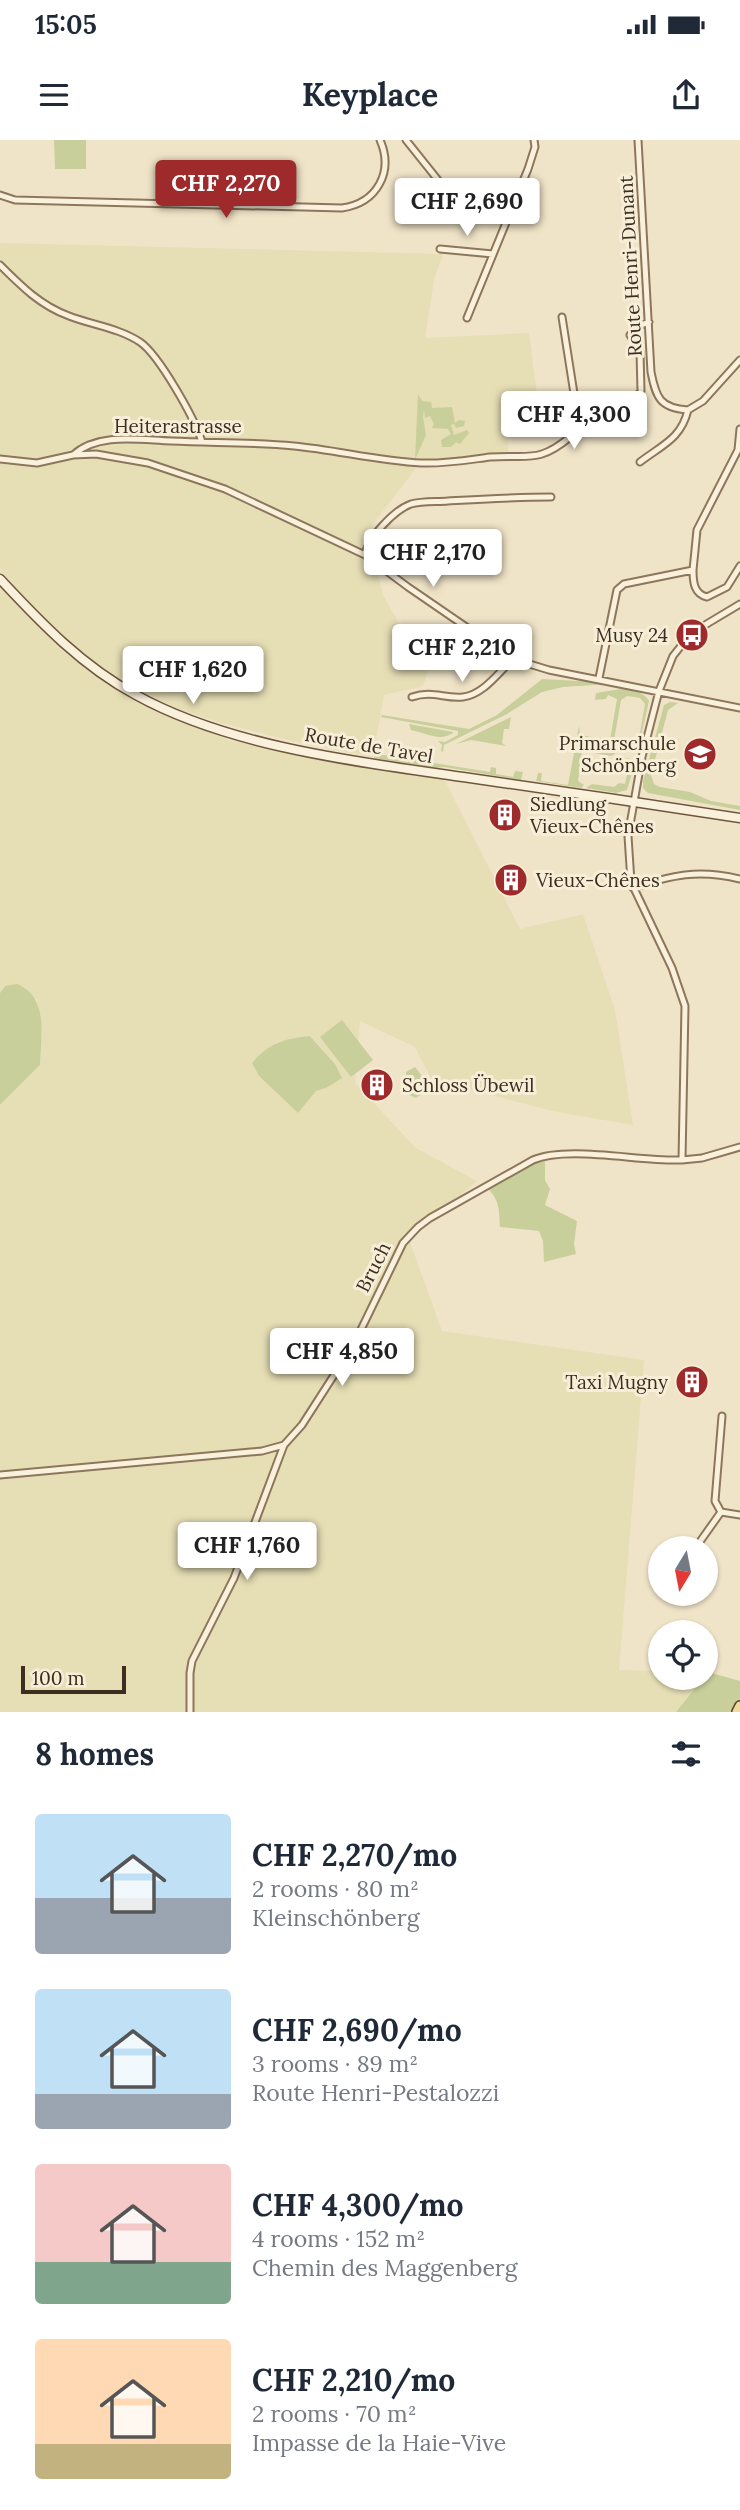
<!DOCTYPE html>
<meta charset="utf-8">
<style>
body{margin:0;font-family:Lora,serif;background:#f6f6f7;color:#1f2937;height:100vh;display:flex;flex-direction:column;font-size:26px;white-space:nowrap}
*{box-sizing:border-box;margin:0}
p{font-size:23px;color:#747a83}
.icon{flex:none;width:38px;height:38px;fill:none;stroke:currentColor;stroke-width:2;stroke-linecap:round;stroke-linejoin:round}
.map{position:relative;height:1572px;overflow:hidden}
.side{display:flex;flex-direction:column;background:#fff;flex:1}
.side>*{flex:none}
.needle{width:46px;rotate:190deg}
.tools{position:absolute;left:648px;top:1396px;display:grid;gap:14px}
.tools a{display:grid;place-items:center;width:70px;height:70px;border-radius:50%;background:#fff;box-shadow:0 2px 5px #0004;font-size:35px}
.scale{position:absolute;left:21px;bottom:18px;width:105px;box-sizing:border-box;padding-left:7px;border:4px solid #3d2e20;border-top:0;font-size:19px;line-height:24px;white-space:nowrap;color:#3d2e20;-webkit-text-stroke:5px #f7eed8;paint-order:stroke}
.price{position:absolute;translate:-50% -60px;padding:0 16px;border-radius:7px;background:#fff;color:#222;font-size:23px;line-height:46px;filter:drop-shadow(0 2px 4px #0008)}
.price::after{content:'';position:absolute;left:50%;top:42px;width:21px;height:16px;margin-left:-10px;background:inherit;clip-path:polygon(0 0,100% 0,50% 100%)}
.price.selected{background:#9e2a2b;color:#fff}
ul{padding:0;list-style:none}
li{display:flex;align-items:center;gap:21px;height:175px;padding:0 35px}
li span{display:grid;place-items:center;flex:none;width:196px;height:140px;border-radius:7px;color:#555}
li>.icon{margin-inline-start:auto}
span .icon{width:84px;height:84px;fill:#fffc;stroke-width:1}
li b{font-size:30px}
h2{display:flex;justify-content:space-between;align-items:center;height:84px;padding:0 35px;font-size:30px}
.status{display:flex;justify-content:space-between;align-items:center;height:49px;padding:0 35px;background:#fff;direction:ltr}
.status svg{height:19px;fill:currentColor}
header{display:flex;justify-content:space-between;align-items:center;height:91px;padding:0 35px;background:#fff;font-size:32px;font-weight:700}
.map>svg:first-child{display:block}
</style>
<div class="status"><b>15:05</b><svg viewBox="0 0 49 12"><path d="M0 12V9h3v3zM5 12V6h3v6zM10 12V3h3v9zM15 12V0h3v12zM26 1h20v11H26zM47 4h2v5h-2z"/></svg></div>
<header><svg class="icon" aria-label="menu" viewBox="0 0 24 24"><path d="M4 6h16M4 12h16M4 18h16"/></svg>Keyplace<svg class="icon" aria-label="share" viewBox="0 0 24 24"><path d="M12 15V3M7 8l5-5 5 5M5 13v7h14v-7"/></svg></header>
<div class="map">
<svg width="740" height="1572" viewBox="0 0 740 1572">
<rect width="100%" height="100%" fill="#f0e4c8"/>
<path fill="#e6deb5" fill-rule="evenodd" d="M0 103 443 114 434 140 425 198 529 193 537 254 504 264 509 317 420 323 367 392 383 455 403 491 435 510 423 546 384 555 373 617 292 601 221 583 181 570 142 552 111 534 74 506 45 480 0 430Z
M0 447 86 529 134 561 229 600 346 624 444 639 520 789 583 774 615 870 633 985 557 972 432 940 415 907 360 881 355 943 416 1008 477 1041 409 1099 442 1191 644 1220 619 1530 660 1531V1538H703L676 1572H0V965L40 925 42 893 37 859 5 846 0 853ZM311 896 335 924 326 948 316 951 298 973 259 936 252 922 277 902Z"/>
<path fill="#c9cf9b" d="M54 0H86V29H55Z
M418 254 422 261 431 262 432 268 452 267 455 283 459 280 465 281 464 286 456 288 454 284 451 285 454 295 467 290 469 293 460 304 456 302 451 307H442L441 300 451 294 448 289 432 288 434 284 430 276 425 278 424 270 423 277 426 295 415 320Z
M580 538 609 544 563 547 542 552 507 574 444 605 443 612 441 611 442 605 438 601 445 602 458 595V591L381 577 382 575 469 589 497 575 542 539 579 541Z
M621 549C631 551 644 551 649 561L638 609 634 610 633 607 639 599 645 564 640 558 627 556 621 560 613 606 622 609 611 616 582 611 578 641 584 645 581 648 536 641 538 633H542L541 641 568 645 579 586 580 595 610 600 617 559 608 555 606 559 595 560 596 553Z
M670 562 678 563 668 570 651 635 654 644 660 647 690 652 711 661 740 666V670L648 653 643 648V641L664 565Z
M511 577 509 589H504L502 603 506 606 471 600 456 604Z
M409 584 453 592V593C440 602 426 593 411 590Z
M375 610 378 611V614L490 632 491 627 496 628V634L513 637 515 631 523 632 521 640 444 627 434 628 374 618Z
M625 618 636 620 627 650 616 653 586 648 592 644 614 647 619 643 625 644 630 621Z
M17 844C49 857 41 896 40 925L0 965V853L5 846Z
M342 880 373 920 351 937 320 897Z
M310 896 335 924 342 938 326 948 316 951 298 973 259 936 252 923C270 902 284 899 310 896Z
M415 927 422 936V954L416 958 407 954 406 932Z
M545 1019V1040L550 1049 545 1065 577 1081 574 1104 576 1114 544 1122 543 1101 539 1091 500 1087C499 1072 500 1060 488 1049L529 1025Z
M708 1532 740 1541V1572H676Z"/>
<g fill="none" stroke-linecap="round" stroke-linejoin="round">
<defs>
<path id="street" d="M406 0 438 40
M638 0 651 232C656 258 660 268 688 270
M0 55 15 60 342 68C377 63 394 32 380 0
M440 109 493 114
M0 125C21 146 41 166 69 176 92 185 119 188 140 202 159 215 195 279 202 302
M562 177 575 260 637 256 641 251 640 212 630 195 636 187 649 182
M467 178 528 29 535 7 534 0
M73 315C98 292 140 300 171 301 212 303 253 302 294 306 336 310 379 321 421 323 445 324 467 320 490 317 528 314 538 324 570 297L569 288 562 282 555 283
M0 319 37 323 73 315 96 314 148 323 225 349 365 415
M640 322C662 305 681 299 688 270L703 261 740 220
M551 357C517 357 483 359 448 361 437 362 422 361 411 364 394 370 368 398 365 415L408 447 513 519 549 530 740 568
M693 430C693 442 694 454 707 457L727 447 740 426
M599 538 617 450 624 444 693 430 697 390 738 310 740 289
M412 557C433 550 444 559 463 557 483 555 499 532 513 519
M633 748C672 735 698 729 740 739
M682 1020 685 866 672 828 631 742 628 696 642 617 659 551 673 516 681 506 705 485 740 464
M0 1335 262 1311 284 1305 302 1285 354 1204 403 1103 418 1087 430 1078 533 1020C568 1005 641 1022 682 1020L702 1018 740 1007
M721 1372 740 1375
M698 1409 699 1403 721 1372 715 1361 722 1276
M190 1572V1533L192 1521 234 1438 284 1305"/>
<path id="secondary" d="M0 439C41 483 82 526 136 555 230 607 358 622 463 637 555 650 648 664 740 678"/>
<path id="primary" d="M737 1572 740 1566"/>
</defs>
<use href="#street" stroke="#8d765c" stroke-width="9"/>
<use href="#secondary" stroke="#6f573f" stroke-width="11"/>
<use href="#primary" stroke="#5b4430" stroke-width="12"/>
<use href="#street" stroke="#faf1dc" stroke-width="5"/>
<use href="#secondary" stroke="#faf1dc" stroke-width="8"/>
<use href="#primary" stroke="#f3d9a0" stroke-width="9"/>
</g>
<defs>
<symbol id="bus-disc" viewBox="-11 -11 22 22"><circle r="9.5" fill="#9e2a2b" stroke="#f7eed8"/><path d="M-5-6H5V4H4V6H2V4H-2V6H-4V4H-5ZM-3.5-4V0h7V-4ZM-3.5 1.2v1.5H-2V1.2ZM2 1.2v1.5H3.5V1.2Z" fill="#fff"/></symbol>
<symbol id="school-disc" viewBox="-11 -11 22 22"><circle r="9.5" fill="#9e2a2b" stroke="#f7eed8"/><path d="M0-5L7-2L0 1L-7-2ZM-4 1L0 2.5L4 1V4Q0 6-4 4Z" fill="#fff"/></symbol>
<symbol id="building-disc" viewBox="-11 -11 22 22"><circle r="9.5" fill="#9e2a2b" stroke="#f7eed8"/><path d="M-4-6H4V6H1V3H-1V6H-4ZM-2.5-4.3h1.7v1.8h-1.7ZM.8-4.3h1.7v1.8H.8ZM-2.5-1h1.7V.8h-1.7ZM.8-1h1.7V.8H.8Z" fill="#fff"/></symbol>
</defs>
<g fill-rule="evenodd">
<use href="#bus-disc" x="673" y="476" width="38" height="38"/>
<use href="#school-disc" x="681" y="595" width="38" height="38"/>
<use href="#building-disc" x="486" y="656" width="38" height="38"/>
<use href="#building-disc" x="492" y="721" width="38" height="38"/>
<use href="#building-disc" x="358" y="926" width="38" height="38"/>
<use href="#building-disc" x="673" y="1223" width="38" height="38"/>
</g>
<g text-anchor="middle" stroke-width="6" stroke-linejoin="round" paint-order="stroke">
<g font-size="19" fill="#3d2e20" stroke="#f7eed8">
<text transform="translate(630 126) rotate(-93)" y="7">Route Henri-Dunant</text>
<text x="178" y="293">Heiterastrasse</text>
<text transform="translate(369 605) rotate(10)" y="7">Route de Tavel</text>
<text transform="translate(373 1127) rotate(-63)" y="7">Bruch</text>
</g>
<g font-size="19" fill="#3d2e20" stroke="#f7eed8" text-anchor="end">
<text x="668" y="502">Musy 24</text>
<text x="676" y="610">Primarschule<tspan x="676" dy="22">Schönberg</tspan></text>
<text x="530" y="671" text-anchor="start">Siedlung<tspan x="530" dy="22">Vieux-Chênes</tspan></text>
<text x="536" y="747" text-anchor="start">Vieux-Chênes</text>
<text x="402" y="952" text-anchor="start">Schloss Übewil</text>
<text x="668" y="1249">Taxi Mugny</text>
</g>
</g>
</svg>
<div class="tools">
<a><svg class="needle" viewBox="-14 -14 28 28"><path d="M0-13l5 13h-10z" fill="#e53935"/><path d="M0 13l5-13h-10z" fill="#747a83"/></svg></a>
<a><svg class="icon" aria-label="locate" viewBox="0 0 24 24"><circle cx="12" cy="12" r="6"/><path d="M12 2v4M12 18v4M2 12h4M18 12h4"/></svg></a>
</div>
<div class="scale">100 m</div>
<b class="price selected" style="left:226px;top:80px">CHF 2,270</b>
<b class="price" style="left:467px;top:98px">CHF 2,690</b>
<b class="price" style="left:574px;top:311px">CHF 4,300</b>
<b class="price" style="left:433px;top:449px">CHF 2,170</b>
<b class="price" style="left:462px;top:544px">CHF 2,210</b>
<b class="price" style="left:193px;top:566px">CHF 1,620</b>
<b class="price" style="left:342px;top:1248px">CHF 4,850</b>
<b class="price" style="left:247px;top:1442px">CHF 1,760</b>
</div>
<section class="side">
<h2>8 homes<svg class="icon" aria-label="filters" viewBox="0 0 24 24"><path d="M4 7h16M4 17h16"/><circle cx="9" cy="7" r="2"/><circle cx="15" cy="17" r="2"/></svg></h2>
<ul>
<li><span style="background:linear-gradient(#bfe0f5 60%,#9aa5b1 0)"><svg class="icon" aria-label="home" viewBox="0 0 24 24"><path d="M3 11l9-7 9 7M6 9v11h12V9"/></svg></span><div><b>CHF 2,270/mo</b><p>2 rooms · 80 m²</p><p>Kleinschönberg</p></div></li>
<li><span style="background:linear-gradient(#bfe0f5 75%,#9aa5b1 0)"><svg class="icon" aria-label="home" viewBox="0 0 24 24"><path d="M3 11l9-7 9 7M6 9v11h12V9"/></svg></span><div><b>CHF 2,690/mo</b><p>3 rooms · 89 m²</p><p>Route Henri-Pestalozzi</p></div></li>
<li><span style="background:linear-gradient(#f6c9c9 70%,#7fa58c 0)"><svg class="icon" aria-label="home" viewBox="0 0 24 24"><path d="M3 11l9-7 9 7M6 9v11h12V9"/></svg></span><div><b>CHF 4,300/mo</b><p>4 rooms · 152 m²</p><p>Chemin des Maggenberg</p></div></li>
<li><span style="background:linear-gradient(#ffd9b3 75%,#c2b280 0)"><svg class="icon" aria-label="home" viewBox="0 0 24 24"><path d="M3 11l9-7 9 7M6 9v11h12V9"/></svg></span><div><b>CHF 2,210/mo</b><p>2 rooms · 70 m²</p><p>Impasse de la Haie-Vive</p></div></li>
</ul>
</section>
